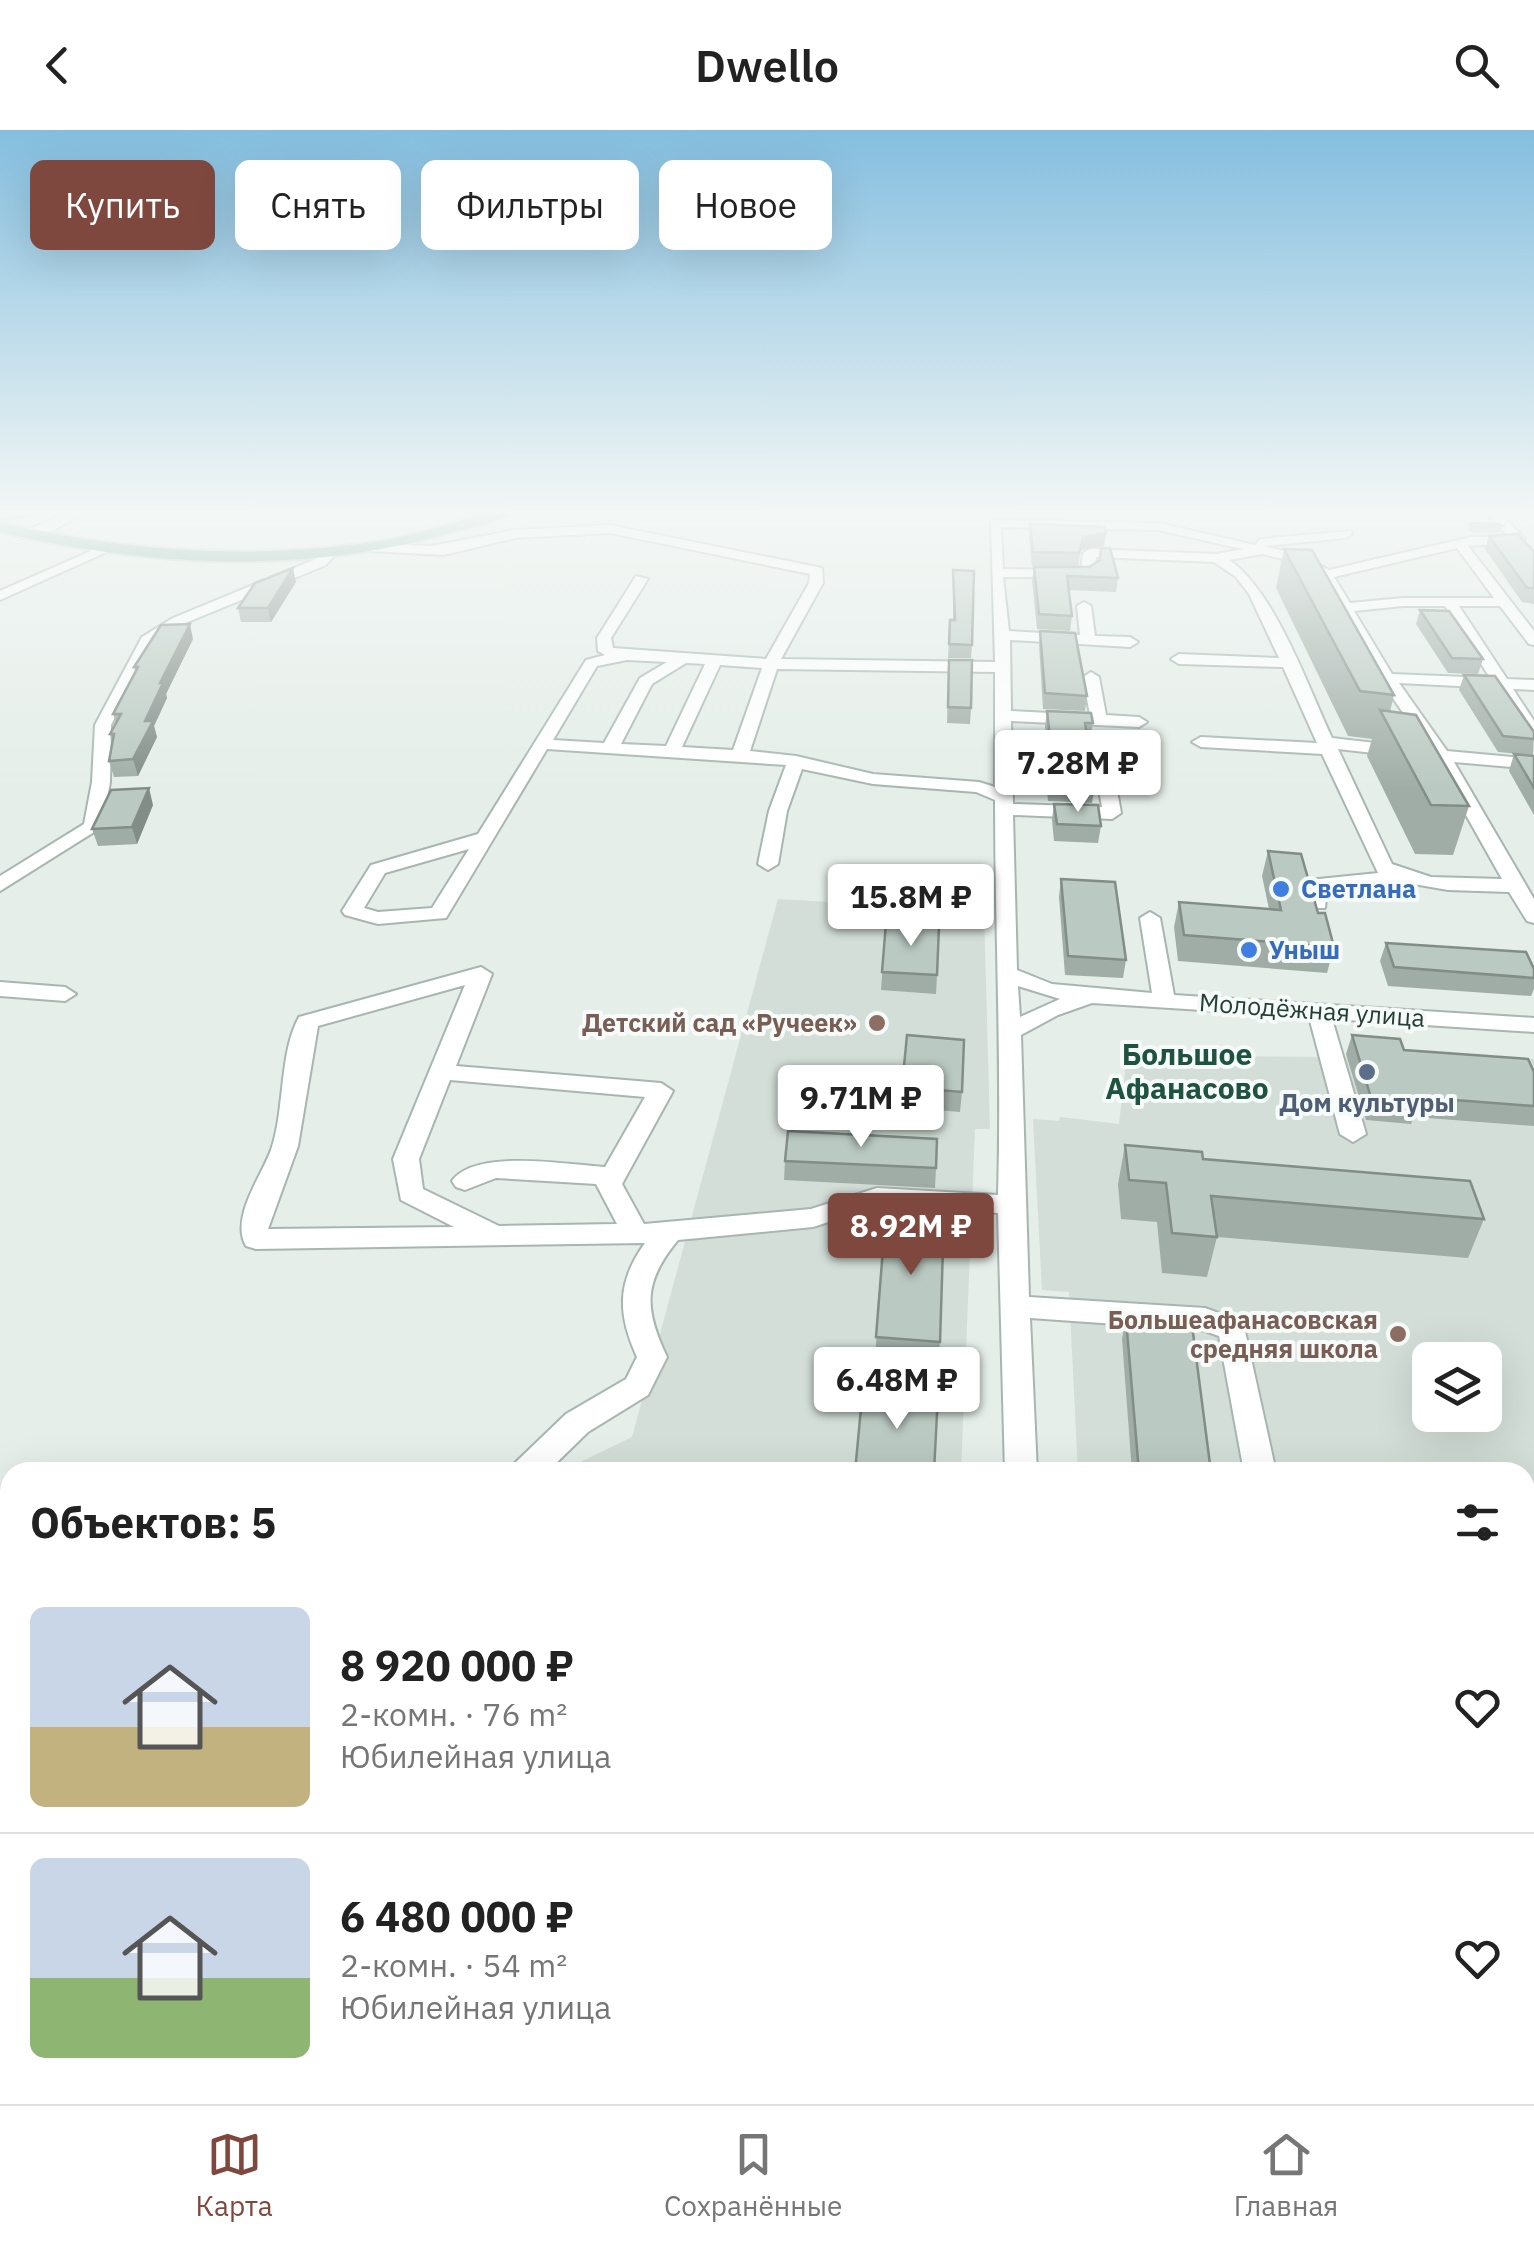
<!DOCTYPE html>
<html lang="ru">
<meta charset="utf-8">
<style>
body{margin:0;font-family:"IBM Plex Sans",sans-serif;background:#f6f6f6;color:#222;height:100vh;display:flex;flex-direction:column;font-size:38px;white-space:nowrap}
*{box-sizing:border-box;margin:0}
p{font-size:32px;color:#767676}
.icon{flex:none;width:55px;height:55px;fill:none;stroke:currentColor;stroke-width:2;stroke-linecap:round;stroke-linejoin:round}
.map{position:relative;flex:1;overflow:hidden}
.side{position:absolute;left:0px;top:1332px;width:1535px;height:642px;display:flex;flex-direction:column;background:#fff;border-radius:30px 30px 0 0;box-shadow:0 10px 40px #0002}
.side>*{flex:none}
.top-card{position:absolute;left:30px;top:30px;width:1000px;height:90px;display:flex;gap:20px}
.controls{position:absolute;left:1412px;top:1212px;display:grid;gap:20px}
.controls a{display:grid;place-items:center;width:90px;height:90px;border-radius:15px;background:#fff;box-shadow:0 10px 40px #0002;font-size:50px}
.price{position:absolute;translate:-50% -85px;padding:0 22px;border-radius:10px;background:#fff;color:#222;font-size:32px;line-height:65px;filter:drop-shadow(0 2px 5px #0008)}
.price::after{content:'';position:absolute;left:50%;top:60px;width:30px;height:22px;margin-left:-15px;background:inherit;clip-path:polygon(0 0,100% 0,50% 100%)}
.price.current{background:#7f483e;color:#fff}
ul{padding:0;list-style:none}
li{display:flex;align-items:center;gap:30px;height:250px;padding:0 30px}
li+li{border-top:2px solid #e0e0e0}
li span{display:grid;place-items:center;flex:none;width:280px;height:200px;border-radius:15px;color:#555}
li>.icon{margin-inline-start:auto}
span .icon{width:120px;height:120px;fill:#fffc;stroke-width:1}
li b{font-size:42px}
h2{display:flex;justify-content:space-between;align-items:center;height:120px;padding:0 30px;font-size:42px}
.pill{padding:0 35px;border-radius:15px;background:#fff;box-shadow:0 10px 40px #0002;font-size:35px;line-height:90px}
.pill.current{background:#7f483e;color:#fff}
header{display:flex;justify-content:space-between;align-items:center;height:130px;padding:0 30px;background:#fff;font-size:45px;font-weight:600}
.tabs{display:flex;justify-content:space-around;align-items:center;height:140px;border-top:2px solid #e0e0e0;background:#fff;font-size:28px;color:#767676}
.tabs a{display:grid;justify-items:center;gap:5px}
.tabs .current{color:#7f483e}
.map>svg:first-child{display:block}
</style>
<header><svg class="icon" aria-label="back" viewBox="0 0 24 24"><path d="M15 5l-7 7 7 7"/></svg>Dwello<svg class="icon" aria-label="search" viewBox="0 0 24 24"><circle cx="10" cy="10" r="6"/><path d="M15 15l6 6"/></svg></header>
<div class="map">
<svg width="1534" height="1974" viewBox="0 0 1534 1974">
<rect width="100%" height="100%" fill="#e5eee9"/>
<path fill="#d3ded8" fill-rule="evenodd" d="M778 769 984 781 990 999H975L961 1342H560L632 1307Z
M1127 925 1534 929V1462L1525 1461V1342H1078L1069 1162 1042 1160 1033 989 1059 991 1060 987 1119 994ZM1430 1230H1485V1285H1430Z"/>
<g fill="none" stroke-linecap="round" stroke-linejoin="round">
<path stroke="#8eced2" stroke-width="4" d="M0 391 32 383"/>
<defs>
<path id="minor" d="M68 383H84L54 400 23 408 17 404Z
M1487 383H1500L1525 409 1519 413 1468 416 1534 501V515L1529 514 1500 476H1459L1507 549 1534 550V560L1513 559 1534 591V609L1528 608 1497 558 1399 553 1447 621 1534 629V639L1454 632 1534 769V793L1527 791 1509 762 1448 760 1402 752 1327 759 1325 778H1311L1306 754 1309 750 1378 743 1322 624 1201 617 1192 612 1201 607 1317 613 1283 537 1179 534 1171 529 1179 524 1279 528 1249 464 1236 447 1214 432 1096 427 1094 443 1087 447H1003L1009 501 1080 505 1077 476 1084 472 1091 476 1095 506 1130 507 1138 512 1130 517 1010 510 1011 581 1090 585 1083 547 1091 542 1099 547 1106 585 1139 587 1147 592 1139 597 1011 591 1013 674 1102 677 1094 632 1103 627 1112 632 1121 683 1112 689 1013 685 1017 840 1052 854 1152 863 1140 788 1150 782 1160 788 1174 865 1534 888V902L1332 889 1366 1004 1353 1012 1340 1004 1309 887 1092 873 1058 885 1021 905 1029 1167 1205 1178 1243 1192 1276 1342H1244L1219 1206 1202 1200 1030 1188 1037 1342H1005L998 1083 878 1076 813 1097 678 1110C643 1152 644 1179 667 1227L648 1265 588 1302 547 1342H510L515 1333 566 1284 626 1249 637 1227C617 1183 617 1152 645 1113L256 1119 246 1116C230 1088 261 1047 271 1020 285 980 279 923 299 887L481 837 492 844 456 936 661 953 673 961 622 1054 644 1094 811 1079 877 1058 998 1065C1002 933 995 802 995 670L976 662 873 654 802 639 787 681 778 734 768 740 758 734 769 681 786 635 547 619 446 788 378 794 345 785 342 781 371 735 478 704 586 530 605 525 598 521 597 508 636 446 648 449 611 508 613 518 766 529 809 453 810 444 610 403 515 408 444 425 369 421 364 420V414L432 416 515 400 610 395 822 438 823 453 781 529 995 532 991 390 1158 393 1255 415 1260 409 1351 401 1352 404 1346 408 1264 416 1301 425 1329 440 1471 407 1508 406ZM1001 397 1158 400 1243 419 1217 424 1090 419 1083 423 1081 440 1003 439ZM1457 418 1494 468H1403L1350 473 1334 447ZM1262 424 1291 431 1315 444 1309 445V451L1322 450 1379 548 1428 619 1332 608C1308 557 1275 461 1229 430ZM1403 476H1445L1490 548 1392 544 1354 481ZM627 530 667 532 640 548 604 613 553 610 597 536ZM686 533 705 534 666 616 621 614 652 554ZM720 535 762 538 733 620 682 617ZM777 539 995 542V657L979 652 873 644 796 626 750 621ZM1338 619 1435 630 1502 749 1431 747 1392 734ZM469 719 432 778 378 782 364 778 385 743ZM465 855 393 1029 401 1070 454 1097 268 1099 298 1016 318 896ZM1018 856 1060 869 1020 887ZM450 950 645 967 605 1037C568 1035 475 1018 452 1051L456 1057 465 1060 496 1048 596 1054 617 1094 499 1096 423 1059 419 1029Z
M109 413 120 416 0 470V461Z
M325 419 337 422 326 435 183 494 153 512 111 595 110 652 102 697 0 761V746L84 694 92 652 95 595 142 507 173 488 316 429Z
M0 852 65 857 76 864 65 871 0 866Z
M10 1581V1621L0 1625V1585Z
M1007 1965H1053V1974H1007Z"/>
<path id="major" d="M487 383H510C496 393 471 397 453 402 307 445 147 437 0 402V392C119 421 246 430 367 413 408 408 447 394 487 383Z"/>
</defs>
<use href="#minor" stroke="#a7b6b0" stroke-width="4"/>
<use href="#major" stroke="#c2cac7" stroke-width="4"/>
<use href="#minor" fill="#fff" fill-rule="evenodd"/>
<use href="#major" fill="#6aa38f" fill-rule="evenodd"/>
</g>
<path fill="#a0ada7" d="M1470 393 1502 396 1500 402 1472 403 1468 399Z
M1030 394 1104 416 1081 420 1078 436H1032L1029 407Z
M1489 406 1534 422V474L1522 472 1485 419Z
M1284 419 1394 565 1390 582 1469 676 1453 725 1415 724 1367 626 1372 609 1348 606 1276 458Z
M1034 437 1118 448 1116 462 1068 460 1072 486 1070 501 1037 499 1032 451Z
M953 440 972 515 971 528H948L950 490H953Z
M296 452 271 492H241L238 478Z
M1420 480 1483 529 1478 544 1448 543 1416 494Z
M1040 501 1087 566 1085 581 1043 579 1039 515Z
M193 509 166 564 167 568 154 596 157 607 138 646 114 647 109 631 112 614 110 604 116 593 113 584 135 542 134 537Z
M949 530 971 578 970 594 947 593Z
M1464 545 1534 602 1533 625 1498 622 1459 560Z
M1047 581 1093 593 1090 609H1088L1095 656 1092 673 1048 671 1043 623 1046 607 1045 596Z
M1514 624 1534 626V685L1509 641Z
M1054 674 1101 696 1098 713 1054 711 1052 690Z
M153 675 137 714 98 716 92 699Z
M1268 721 1318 783 1334 817 1327 843 1178 831 1174 797 1179 772 1269 779 1262 746Z
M1061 749 1126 830 1123 848 1065 845 1059 767Z
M886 793 937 845 936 864 881 860Z
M1386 813 1534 839V859L1531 866 1388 856 1380 831Z
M907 905 962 962 960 982 900 977Z
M1352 905 1404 920 1534 942V996L1414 987 1411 994 1366 990 1346 924Z
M1125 1015 1203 1029 1484 1089 1468 1128 1217 1107 1207 1147 1162 1143 1157 1092 1121 1089 1118 1054Z
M785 1031 936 1038 935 1058 784 1050Z
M886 1081 940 1212 938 1232 875 1227Z
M1126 1189 1211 1342H1132L1122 1209Z"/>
<path fill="#828d88" d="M1106 403 1104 416 1081 420 1078 436 1083 407Z
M293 438 296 452 271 492 268 478Z
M190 494 193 509 166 564 167 568 154 596 157 607 138 646 133 629 145 591 160 553Z
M149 658 153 675 137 714 132 697Z"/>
<path fill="#bac9c2" stroke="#828d88" stroke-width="2.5" d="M1470 393 1499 394 1502 396 1473 397Z
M1030 394 1105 397 1106 403 1083 407 1079 423 1033 422Z
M1518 404 1534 422V458H1527L1489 406Z
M1101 418H1110L1118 448 1067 446 1072 486 1039 484 1034 437H1089L1100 430Z
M1284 419 1312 420 1394 565 1360 561Z
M293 438 268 478H238L255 453Z
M953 440 974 441 972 515 949 514 950 490H955Z
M1420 480 1449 481 1483 529 1452 528Z
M190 494 160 553H163L145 591H153L133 629 109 631 114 604H110L121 584H113L138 537H134L161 495Z
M1040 501 1075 503 1087 566 1045 563Z
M949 530H972L971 578 948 577Z
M1464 545 1495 546 1534 602V609L1503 606Z
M1380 580 1416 585 1469 676 1431 675Z
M1047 581 1091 583 1093 593H1085L1095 656 1050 655 1045 607H1050Z
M1514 624 1534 626V658Z
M149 658 132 697 92 699 111 660Z
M1054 674 1098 675 1101 696 1057 694Z
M1268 721 1301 724 1318 783H1325L1334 817 1184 805 1179 772 1281 780Z
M1061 749 1115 752 1126 830 1068 826Z
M886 793 939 796 937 845 882 842Z
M1386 813 1526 822 1534 839V848L1394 837Z
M907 905 964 910 962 962 902 957Z
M1352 905 1400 909 1404 920 1528 929 1534 942V976L1415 967 1418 974 1372 971Z
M788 1001 937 1009 936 1038 785 1031Z
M1125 1015 1202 1022 1203 1029 1470 1051 1484 1089 1211 1066 1217 1107 1172 1103 1166 1053 1129 1050Z
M886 1081 944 1086 940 1212 876 1207Z
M1126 1189 1192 1195 1211 1342H1139Z
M863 1257 938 1264 934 1342H855Z
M803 1965H929V1974H802Z"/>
<linearGradient id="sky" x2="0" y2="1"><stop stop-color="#84bedf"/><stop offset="0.58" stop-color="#f3f7f5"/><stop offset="1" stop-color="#f3f7f5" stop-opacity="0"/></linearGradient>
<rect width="1534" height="659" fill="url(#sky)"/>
<g fill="#3f7fe0" stroke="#f6faf8" stroke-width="4">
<circle cx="1281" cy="759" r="10"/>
<circle cx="1249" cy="820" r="10"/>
</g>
<g fill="#8d6e63" stroke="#f6faf8" stroke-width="4">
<circle cx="877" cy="893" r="10"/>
<circle cx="1398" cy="1204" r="10"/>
</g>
<circle fill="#5c6f8a" stroke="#f6faf8" stroke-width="4" cx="1367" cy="942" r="10"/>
<g text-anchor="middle" stroke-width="8" stroke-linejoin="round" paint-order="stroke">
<g font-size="25" font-weight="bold" fill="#366cbe" stroke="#f6faf8" text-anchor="start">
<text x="1301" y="768">Светлана</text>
<text x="1269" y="829">Уныш</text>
</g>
<g font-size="25" fill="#244036" stroke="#f6faf8">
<text transform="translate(1312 880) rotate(4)" y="9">Молодёжная улица</text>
</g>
<g font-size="25" font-weight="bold" fill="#785e54" stroke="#f6faf8" text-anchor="end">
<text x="857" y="902">Детский сад «Ручеек»</text>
<text x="1378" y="1199">Большеафанасовская<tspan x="1378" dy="29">средняя школа</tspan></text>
</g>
<g font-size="25" font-weight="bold" fill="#4e5e75" stroke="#f6faf8">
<text x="1367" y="982">Дом культуры</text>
</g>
<g font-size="30" font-weight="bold" fill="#1f5341" stroke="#f6faf8">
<text x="1187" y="935">Большое<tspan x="1187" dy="34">Афанасово</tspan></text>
</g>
</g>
</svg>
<div class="controls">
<a><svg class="icon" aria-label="layers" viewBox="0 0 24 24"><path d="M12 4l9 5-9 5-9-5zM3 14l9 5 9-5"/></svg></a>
</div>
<b class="price" style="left:1078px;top:685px">7.28M ₽</b>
<b class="price" style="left:911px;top:819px">15.8M ₽</b>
<b class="price" style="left:861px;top:1020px">9.71M ₽</b>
<b class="price current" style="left:911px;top:1148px">8.92M ₽</b>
<b class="price" style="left:897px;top:1302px">6.48M ₽</b>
<div class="top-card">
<a class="pill current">Купить</a>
<a class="pill">Снять</a>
<a class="pill">Фильтры</a>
<a class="pill">Новое</a>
</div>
<section class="side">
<h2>Объектов: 5<svg class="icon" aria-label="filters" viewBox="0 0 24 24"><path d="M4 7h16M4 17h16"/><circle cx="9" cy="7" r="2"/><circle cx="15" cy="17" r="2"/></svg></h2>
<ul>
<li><span style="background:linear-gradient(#c9d6e8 60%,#c2b280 0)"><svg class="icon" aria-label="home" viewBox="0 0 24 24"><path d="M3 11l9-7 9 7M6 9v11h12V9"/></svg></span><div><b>8 920 000 ₽</b><p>2-комн. · 76 m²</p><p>Юбилейная улица</p></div><svg class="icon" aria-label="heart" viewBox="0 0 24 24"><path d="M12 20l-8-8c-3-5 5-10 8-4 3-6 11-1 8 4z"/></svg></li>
<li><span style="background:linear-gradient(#c9d6e8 60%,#8fb573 0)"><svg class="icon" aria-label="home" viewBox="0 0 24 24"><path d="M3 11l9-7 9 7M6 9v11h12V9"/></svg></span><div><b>6 480 000 ₽</b><p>2-комн. · 54 m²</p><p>Юбилейная улица</p></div><svg class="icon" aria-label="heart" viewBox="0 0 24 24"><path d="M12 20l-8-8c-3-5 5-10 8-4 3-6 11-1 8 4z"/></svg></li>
</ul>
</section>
</div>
<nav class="tabs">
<a class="current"><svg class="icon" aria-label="map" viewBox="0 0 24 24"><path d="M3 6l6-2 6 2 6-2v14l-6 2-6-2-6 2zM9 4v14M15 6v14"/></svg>Карта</a>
<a><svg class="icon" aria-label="saved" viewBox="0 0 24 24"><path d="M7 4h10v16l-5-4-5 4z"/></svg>Сохранённые</a>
<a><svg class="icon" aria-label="home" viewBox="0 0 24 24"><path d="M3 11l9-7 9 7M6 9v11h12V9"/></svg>Главная</a>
</nav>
